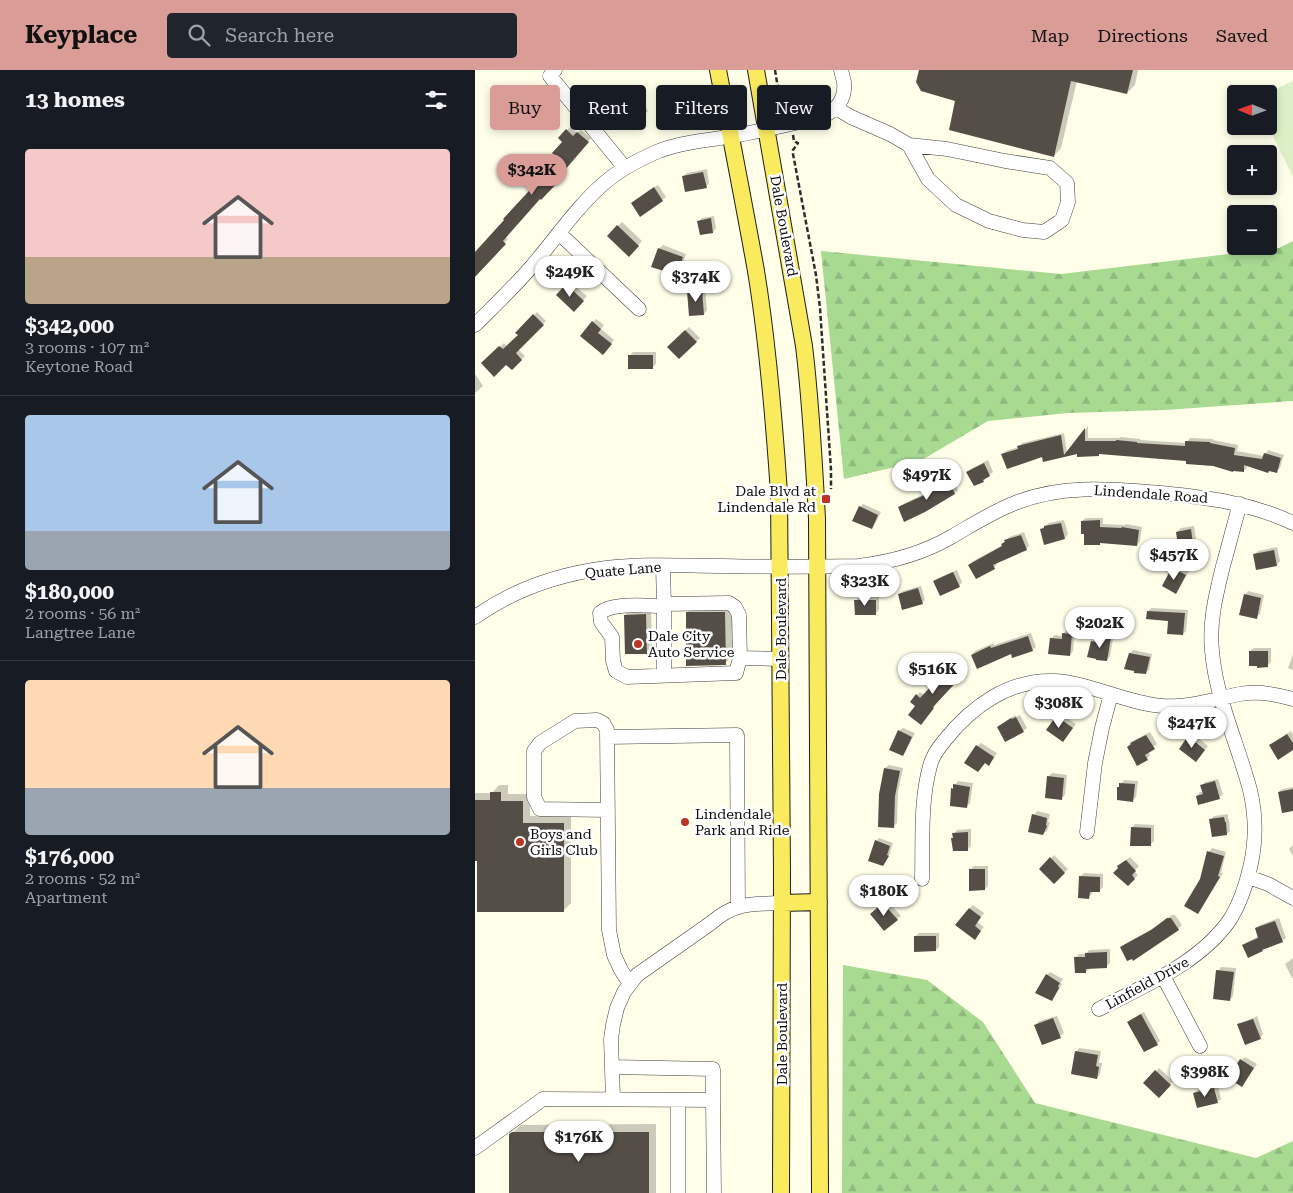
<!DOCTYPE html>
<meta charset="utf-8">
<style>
body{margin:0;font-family:"Roboto Serif",serif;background:#20242c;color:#f1f3f6;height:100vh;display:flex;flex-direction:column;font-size:19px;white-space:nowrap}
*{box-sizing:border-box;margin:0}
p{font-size:16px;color:#9ea1a6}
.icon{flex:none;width:28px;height:28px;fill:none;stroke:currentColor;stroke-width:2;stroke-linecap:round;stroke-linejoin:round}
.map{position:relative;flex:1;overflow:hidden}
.drawer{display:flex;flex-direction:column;background:#171b24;width:475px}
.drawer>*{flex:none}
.hud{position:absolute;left:15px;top:15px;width:475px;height:45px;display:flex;gap:10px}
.needle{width:32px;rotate:271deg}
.fabs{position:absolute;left:752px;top:15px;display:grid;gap:10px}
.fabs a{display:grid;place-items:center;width:50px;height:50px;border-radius:5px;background:#171b24;box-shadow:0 2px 8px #0003;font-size:25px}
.price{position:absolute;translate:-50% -42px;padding:0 11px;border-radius:18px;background:#fff;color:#222;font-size:16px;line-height:32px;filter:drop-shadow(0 1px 2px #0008)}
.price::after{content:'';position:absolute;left:50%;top:30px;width:15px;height:11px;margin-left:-8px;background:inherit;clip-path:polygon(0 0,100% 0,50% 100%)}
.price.on{background:#d99c97;color:#111}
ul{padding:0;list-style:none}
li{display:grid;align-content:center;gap:10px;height:265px;padding:0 25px}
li+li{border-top:1px solid #363941}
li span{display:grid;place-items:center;height:155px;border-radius:5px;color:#555}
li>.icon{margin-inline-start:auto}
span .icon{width:90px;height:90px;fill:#fffc;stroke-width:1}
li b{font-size:21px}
h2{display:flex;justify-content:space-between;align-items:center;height:60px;padding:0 25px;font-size:21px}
.chip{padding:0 18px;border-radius:5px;background:#171b24;box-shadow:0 2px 8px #0003;font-size:18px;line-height:45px}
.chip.on{background:#d99c97;color:#111}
header{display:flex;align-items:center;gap:30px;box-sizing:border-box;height:70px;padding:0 25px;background:#d99c97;color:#111}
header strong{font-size:24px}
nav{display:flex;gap:28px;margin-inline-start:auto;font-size:18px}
.search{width:350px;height:45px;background:#20242c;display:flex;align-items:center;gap:12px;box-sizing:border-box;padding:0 18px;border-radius:5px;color:#9ea1a6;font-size:19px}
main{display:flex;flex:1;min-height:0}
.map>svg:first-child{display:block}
</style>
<header>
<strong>Keyplace</strong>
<div class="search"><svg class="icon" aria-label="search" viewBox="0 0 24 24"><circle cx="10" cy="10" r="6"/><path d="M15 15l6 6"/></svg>Search here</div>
<nav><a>Map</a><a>Directions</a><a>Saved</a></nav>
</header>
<main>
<section class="drawer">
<h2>13 homes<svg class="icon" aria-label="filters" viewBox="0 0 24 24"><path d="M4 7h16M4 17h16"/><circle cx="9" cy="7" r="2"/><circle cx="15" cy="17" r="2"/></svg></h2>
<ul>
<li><span style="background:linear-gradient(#f6c9c9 70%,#b9a48a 0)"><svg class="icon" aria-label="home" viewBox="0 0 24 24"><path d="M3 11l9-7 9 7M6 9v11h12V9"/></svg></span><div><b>$342,000</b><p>3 rooms · 107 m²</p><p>Keytone Road</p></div></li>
<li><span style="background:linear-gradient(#a9c7e8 75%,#9aa5b1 0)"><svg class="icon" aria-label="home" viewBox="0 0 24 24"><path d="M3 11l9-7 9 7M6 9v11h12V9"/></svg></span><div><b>$180,000</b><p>2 rooms · 56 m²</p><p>Langtree Lane</p></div></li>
<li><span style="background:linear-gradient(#ffd9b3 70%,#9aa5b1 0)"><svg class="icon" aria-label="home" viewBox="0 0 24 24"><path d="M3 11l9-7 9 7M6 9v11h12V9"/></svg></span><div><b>$176,000</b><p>2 rooms · 52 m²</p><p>Apartment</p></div></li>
</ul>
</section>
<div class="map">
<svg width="818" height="1123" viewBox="0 0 818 1123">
<defs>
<pattern id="forest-firs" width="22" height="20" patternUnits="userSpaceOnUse" patternTransform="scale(1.25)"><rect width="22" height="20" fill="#a8da92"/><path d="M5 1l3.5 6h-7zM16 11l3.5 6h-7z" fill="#8fba7d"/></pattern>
</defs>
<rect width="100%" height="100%" fill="#fffee9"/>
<path fill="url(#forest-firs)" d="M818 171V331L690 340 592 343 513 351 445 391 369 409 346 181 586 204 804 178Z
M368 895 452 910 508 952 560 1033 781 1088 818 1071V1123H367Z"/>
<path fill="#dbf0c5" d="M818 11V107L793 56 794 24H791Z"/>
<path fill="#0003" d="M445 0H663L660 15 652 23 602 11 586 78 579 86 481 30Z
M214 18 216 31 213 35 188 25 192 22Z
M160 31 162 35 168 32 173 41 169 45 139 43 143 39Z
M95 57 102 63 106 60 116 68 85 104 87 106 66 129 65 128 30 167 33 169 0 206V191L66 109 89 72 85 68Z
M232 99 234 113 231 117 209 106 212 103Z
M183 115 191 127 187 130H161Z
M239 146 241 158 238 162 224 151 227 148Z
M147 152 167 171 154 185 133 166Z
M188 175 211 184 206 199 202 203 190 198 184 179Z
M95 212 112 226 99 240 83 225Z
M230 216 232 240 229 244 213 221 216 218Z
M62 242 71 251 43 279 50 286 37 299 31 293H8L29 273 32 277 44 265 42 263Z
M121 249 129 255 126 259 139 270 131 280 118 252Z
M214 257 225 268 204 288 194 277Z
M158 282H181V294L177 298 154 286Z
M0 304 8 316 0 323Z
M613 356V368H644L646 367 665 369V370L711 373 715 368 738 369V370L763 375 762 381 789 386 793 380 809 385 805 398 801 402 772 395V398L768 401 713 390 625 383 623 385 603 382 569 390 568 385 528 384 531 381 544 377 547 373 589 363 592 383Z
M513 390 518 402 508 411 500 415 493 402 496 399Z
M476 407 483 420 480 423 450 441 424 437 428 434 456 421V420L459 417Z
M388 434 406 442 400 454 397 457 385 437Z
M611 448H628V454L650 455 651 454 667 457 665 471 662 475 626 472 625 473 610 462 607 451Z
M589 450 593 464 590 468 566 459 574 453Z
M719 456 722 476 719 480 702 462 706 458Z
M549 462 554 476 551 479 521 492 522 494 519 498 495 495 498 491 528 475 527 474 534 467Z
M802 477 805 491 802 495 779 485 783 481Z
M701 496H704L714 501 704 519 701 522 697 500Z
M482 500 487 512 484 516 460 512 463 508Z
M446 516 450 530 447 533 424 524 428 521Z
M773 521 789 525 785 544 781 547 770 525Z
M384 527H404V540L401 543 381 531Z
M220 535H257L258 586 250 593 212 543Z
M676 538 713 540 711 561 708 564 694 550 673 541Z
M176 539 177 577 171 582 150 545 156 540Z
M592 560 600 561 598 581 595 585 576 569 579 565 588 566V564Z
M631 562 639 563 635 586 632 590 617 572 620 569 627 570 628 565Z
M556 563 561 577 557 580 497 585 500 581 519 573V575Z
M779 578H796V592L792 596 775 581Z
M658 580 677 584 674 600 670 603 655 583Z
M818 584V600L813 598Z
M480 593 489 602 460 633 461 634 449 650 442 635V625L445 622 450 625Z
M586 644 601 654 588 671 582 647Z
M540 645 541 647 545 645 552 658 548 661 523 657Z
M428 658 440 663 431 681 428 685 424 661Z
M816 661 818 665V679L803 688 795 676Z
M675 662 682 674 673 681 675 685 672 689 653 677 660 670Z
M718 664 733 676 724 687 714 667Z
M506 673 522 683 517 691 502 676Z
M414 695 428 698 423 722 422 753 419 756 405 724 410 698Z
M577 703 592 705 590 725 587 728 573 707Z
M743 709 748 724 744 728 722 726 725 722H728L727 716 730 712Z
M649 710 663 711 661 727 657 731 645 716 646 714Z
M483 711 498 713 495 733 491 737 477 719Z
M24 715H33V724H55V746H96V833L89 840 3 790H0V723H17Z
M818 717V740L808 742 804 722 807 719Z
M562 741 575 744 573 752H575L572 761 568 764 559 745Z
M753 744V749H754L755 761 752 764 736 749 739 746Z
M660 754 679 755V771L675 775 657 758Z
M496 759V776L493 779 477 769 479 767V764L482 760Z
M404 768 418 773 415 782H416L411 791 408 795 401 771Z
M818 775V786L814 779Z
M737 778 751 782 746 803H748L726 839 723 843 726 809 734 782Z
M579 785 593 799 579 812 566 799Z
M655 787 664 796 659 801 663 805 653 815 647 793Z
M499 796H513V816L510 819 495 800Z
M609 803 628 804V817L624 821 618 820 617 824 614 827 605 807Z
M413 831 426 846 422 849 400 841Z
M498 835 509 843 502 852 509 857 499 868 495 838Z
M697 845H700L707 855 703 859 646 878 650 874 681 857Z
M804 848 811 868 807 871 790 878 787 880 773 886 768 875 772 872 784 866 781 858 785 855Z
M444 863H464V877L461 880 440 867Z
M635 879V893L632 896 615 898 611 902 600 888 604 884H611L614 880Z
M818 888V908H817L810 894Z
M746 897 761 898 758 926 755 930 743 901Z
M575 902 588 909 585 913 587 914 580 926 572 905Z
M669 942 685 971 682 974 654 952 657 949Z
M582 946 589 963 585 966 561 955 564 951Z
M782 946 788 964 785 968 768 953Z
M604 978 626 981 624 993H627L625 1004 622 1008 601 982Z
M770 987 782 994 767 1015 766 990Z
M684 998 698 1011 684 1026 670 1013Z
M743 1016 746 1029 742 1032 719 1023 723 1020Z
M181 1054V1123H35V1065L46 1055Z"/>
<path fill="#544e47" d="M444 0H658L652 24 596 11 579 87 474 60 480 31 446 21 441 12Z
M211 20 213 36 190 40 187 25Z
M156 34 158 38 165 35 170 46 145 58 138 43Z
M91 59 98 66 102 62 114 72 83 108 85 110 66 130 65 129 28 171 31 174 0 207V182L29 150 28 149 65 109 60 105 79 85 77 83 87 72 83 68Z
M228 102 232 118 210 122 207 106Z
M179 117 188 131 165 147 156 133Z
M236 148 238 163 225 165 222 151Z
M142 155 164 176 154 187 132 166Z
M183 178 208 187 202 204 190 200 189 201 176 197Z
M91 214 109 231 99 242 81 225Z
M227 219 229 245 214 246 212 221Z
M58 244 69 255 41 283 47 290 37 300 31 295 19 307 6 293 24 276 28 279 43 265 40 263Z
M117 251 126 259 123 263 137 274 128 285 105 266Z
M210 260 222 272 204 289 192 277Z
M153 285H178V299H153Z
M610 358V371H641V370L662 372V373L710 376V371L735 372V373L760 378 759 385 787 389 789 383 806 388 802 403 794 401 793 403 769 395V402L758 401V402L738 396 711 394V391L624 384V386L602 387V384L568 392 567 387 532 399 526 384 543 379 542 376 586 365 589 385Z
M509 393 515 406 508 410 509 412 499 416 491 402Z
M473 410 480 424 450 442 429 452 423 437 456 422 454 420Z
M384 436 403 445 397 459 377 451Z
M625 450V457L646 458 647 457 664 460 662 476 625 473V475H609V464H606V451Z
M586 453 590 469 569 475 565 459 569 458V456Z
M716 459 719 481 704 483 701 462Z
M546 465 552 480 518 495 520 499 501 509 493 495 527 476 526 474 530 472 529 470Z
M799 480 802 496 781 500 778 484Z
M696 499H700L711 505 701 524 687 516Z
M478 502 485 517 465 526 458 511Z
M443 518 448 534 427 540 423 524Z
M769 524 786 528 782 549 764 545Z
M379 530H401V545H380Z
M672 541 710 543 708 565 692 564 693 551 671 549Z
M211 542H250L251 595 211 596Z
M171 544 172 584H150L149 545Z
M587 563 597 564 595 586 573 584 575 568 587 569Z
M627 565 636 567 632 591 621 590V589L612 587 616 571 625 573Z
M553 566 558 581 537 588 536 584 502 599 496 585 515 576 516 578Z
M774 581H793V597L782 598V596H774Z
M654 583 675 587 671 604 659 603V601L649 599Z
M475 596 487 606 458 637 459 638 446 655 433 645 440 636 435 632 441 624 445 628Z
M581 646 598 658 588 672 571 660Z
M541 647 549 662 530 672 522 657 536 648 537 649Z
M423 660 437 667 428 686 414 680Z
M812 664 818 673V680L803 690 794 675Z
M671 665 680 679 670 685 673 690 662 696 652 677 656 674 655 673Z
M713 666 730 680 721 692 704 679Z
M501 675 519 687 514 696 510 693 503 702 489 693Z
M409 698 425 701 420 726 419 758 403 757 404 724Z
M572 706 589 708 587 730 570 728Z
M740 711 745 729 723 735 721 726 728 724 725 715Z
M644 713 660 714 658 732 642 730V717H644Z
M478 714 495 717 492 738 475 736 476 718 478 719Z
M818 719V741L807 743 803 722Z
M15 722H26V731H48V753H89V842H2V791H0V730H15Z
M557 744 572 748 571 755 572 756 568 765 553 762Z
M749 747 750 752H751L752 765 737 767 734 749Z
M656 757 676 758V776H655Z
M493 762V781H478L476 768H478L477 763Z
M400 770 415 776 412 785 414 786 408 796 393 791Z
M732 781 749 786 743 806 745 807 723 844 709 836 725 809Z
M575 787 590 803 579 814 564 799Z
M651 790 661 801 657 805 660 809 653 816 638 803 643 798 642 796Z
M494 799H510V820L494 821Z
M604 806 625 807V822H615L614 829 603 828Z
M408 833 423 850 409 861 395 844Z
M494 838 506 847 500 856 506 861 500 870 480 855Z
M692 848H696L704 860 658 891 657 889 652 891 645 877 676 860Z
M800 851 808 872 787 880 788 881 773 888 767 875 783 868 780 858Z
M439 866H461V881L439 882Z
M632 882V898L611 899V903H600L599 887H610V883Z
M741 900 759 902 755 931 738 929Z
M571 904 585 913 583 916 584 918 577 931 560 923Z
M666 944 683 975 669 982 652 952Z
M578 948 586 968 567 975 559 955Z
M778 949 786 969 770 975 762 954Z
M600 981 623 985 621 996 624 997 622 1009 596 1004Z
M765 989 779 998 767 1017 753 1008Z
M680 1000 696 1015 684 1028 668 1013Z
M739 1018 743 1033 722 1038 718 1023Z
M37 1062H174V1123H34V1064Z"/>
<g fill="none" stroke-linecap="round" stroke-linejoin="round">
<defs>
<path id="minor" d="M80 0 75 6 150 98
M361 38 376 47 415 64 434 75 453 109 481 135 514 151 548 160 569 162 587 150 593 132 592 113 575 98 530 91 472 79 434 75
M85 164 164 239
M0 255C20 235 40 216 58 195 81 168 101 138 128 114 143 101 161 91 179 83 204 72 231 71 257 66 287 61 316 54 346 47 361 41 371 29 369 12 368 8 367 4 366 0
M188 496 189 536
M189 534 254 533 260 537 264 545 265 588
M0 547C38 520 85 504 131 498 170 493 210 496 249 496 294 497 338 497 383 496 416 492 447 484 476 467 497 455 517 442 540 433 587 414 636 419 686 423 734 428 773 432 818 453
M189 606V536C172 536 137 532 125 543L126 552 137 567 138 591 141 601 152 607 261 603 265 588 306 589
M132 667 262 665 263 836
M133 740 65 739 59 727V681L65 673 100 651 122 650 128 653 132 660 134 860 139 885 146 900 155 914
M612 762 620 693 627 658 636 624
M773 807 793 814 818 828
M447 809C448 772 445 732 455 696 457 687 464 677 470 670 497 636 535 609 580 611 616 613 650 633 687 636 715 638 738 629 765 624 783 621 801 624 818 629
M688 906 725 976
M624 939C669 916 727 892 756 848 765 833 771 815 775 798 781 773 781 745 775 720 763 674 741 629 737 581 734 551 741 525 748 496 754 475 759 454 765 434
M137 997 238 999V1030
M138 1029 136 969 138 955 142 938 149 922 162 905 236 853C260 832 277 834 307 833
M203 1030V1123
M0 1078 68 1029 238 1030 239 1123"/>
<path id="major" d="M243 0C256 67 269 134 281 201 293 274 299 349 304 423L307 802 306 1123
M281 0 329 276C336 333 339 391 342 449L345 1123
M307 833 344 832"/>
</defs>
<use href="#minor" stroke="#3e3e3e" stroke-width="15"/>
<use href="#major" stroke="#1c1c1c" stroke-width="18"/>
<path stroke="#2d2d2d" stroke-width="2.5" stroke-dasharray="5 2.5" stroke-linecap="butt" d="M300 0C302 12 303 26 314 34
M318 65 319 71 323 73 318 80V84L341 205 345 238 356 400V419"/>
<use href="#minor" stroke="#fff" stroke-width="14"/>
<use href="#major" stroke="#faeb5e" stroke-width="16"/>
</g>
<g fill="#bc3223" stroke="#fff" stroke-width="2">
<rect x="346" y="424" width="10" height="10" rx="2.5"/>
<circle cx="163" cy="574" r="5"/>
<circle cx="210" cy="752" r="5"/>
<circle cx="45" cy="772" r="5"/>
</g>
<g text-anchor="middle" stroke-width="5" stroke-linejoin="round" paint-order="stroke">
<g font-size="14" fill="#0b0b0b" stroke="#fff">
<text transform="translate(309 156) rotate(80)" y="5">Dale Boulevard</text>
<text transform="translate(676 424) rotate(4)" y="5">Lindendale Road</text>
<text transform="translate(148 500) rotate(-5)" y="5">Quate Lane</text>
<text transform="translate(306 559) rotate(-90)" y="5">Dale Boulevard</text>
<text transform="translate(672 913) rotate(-29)" y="5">Linfield Drive</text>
<text transform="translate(307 964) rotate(-90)" y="5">Dale Boulevard</text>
</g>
<g font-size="14" fill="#0b0b0b" stroke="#fff" text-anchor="start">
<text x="341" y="426" text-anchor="end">Dale Blvd at<tspan x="341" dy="16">Lindendale Rd</tspan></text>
<text x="173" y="571">Dale City<tspan x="173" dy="16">Auto Service</tspan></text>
<text x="220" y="749">Lindendale<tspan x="220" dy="16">Park and Ride</tspan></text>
<text x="55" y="769">Boys and<tspan x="55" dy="16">Girls Club</tspan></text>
</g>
</g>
</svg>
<div class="fabs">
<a><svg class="needle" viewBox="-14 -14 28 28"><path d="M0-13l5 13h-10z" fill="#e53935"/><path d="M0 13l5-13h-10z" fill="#9ea1a6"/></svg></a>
<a>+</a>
<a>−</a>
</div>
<b class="price on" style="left:57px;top:126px">$342K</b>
<b class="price" style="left:95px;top:228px">$249K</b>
<b class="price" style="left:221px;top:233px">$374K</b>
<b class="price" style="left:452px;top:431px">$497K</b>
<b class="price" style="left:699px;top:511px">$457K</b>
<b class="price" style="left:390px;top:537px">$323K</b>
<b class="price" style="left:625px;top:579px">$202K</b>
<b class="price" style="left:458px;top:625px">$516K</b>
<b class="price" style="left:584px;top:659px">$308K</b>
<b class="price" style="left:717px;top:679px">$247K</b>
<b class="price" style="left:409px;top:847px">$180K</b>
<b class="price" style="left:730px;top:1028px">$398K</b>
<b class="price" style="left:104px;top:1093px">$176K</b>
<div class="hud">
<a class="chip on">Buy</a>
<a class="chip">Rent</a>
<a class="chip">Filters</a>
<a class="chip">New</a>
</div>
</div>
</main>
